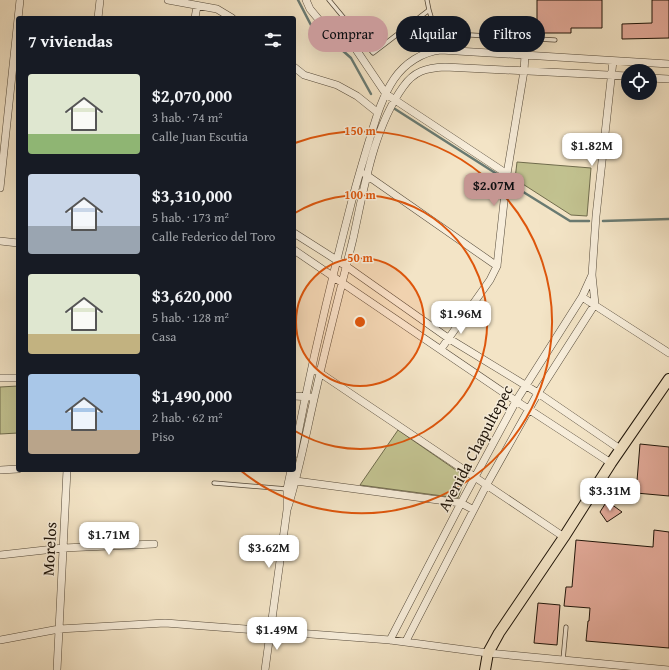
<!DOCTYPE html>
<html lang="es">
<meta charset="utf-8">
<style>
body{margin:0;font-family:"Gentium Book Plus",serif;background:#20242c;color:#f1f3f6;height:100vh;display:flex;flex-direction:column;font-size:15px;white-space:nowrap}
*{box-sizing:border-box;margin:0}
p{font-size:13px;color:#9ea1a6}
.icon{flex:none;width:22px;height:22px;fill:none;stroke:currentColor;stroke-width:2;stroke-linecap:round;stroke-linejoin:round}
.map{position:relative;flex:1;overflow:hidden}
.panel{position:absolute;left:16px;top:16px;width:280px;height:456px;display:flex;flex-direction:column;background:#171b24;border-radius:4px;box-shadow:0 4px 16px #0002}
.panel>*{flex:none}
.hud{position:absolute;left:308px;top:16px;width:301px;height:36px;display:flex;gap:8px}
.buttons{position:absolute;left:621px;top:64px;display:grid;gap:8px}
.buttons a{display:grid;place-items:center;width:36px;height:36px;border-radius:50%;background:#171b24;box-shadow:0 4px 16px #0002;font-size:20px}
.price{position:absolute;translate:-50% -34px;padding:0 9px;border-radius:8px;background:#fff;color:#222;font-size:13px;line-height:26px;filter:drop-shadow(0 1px 2px #0008)}
.price::after{content:'';position:absolute;left:50%;top:24px;width:12px;height:9px;margin-left:-6px;background:inherit;clip-path:polygon(0 0,100% 0,50% 100%)}
.price.selected{background:#c59692;color:#111}
ul{padding:0;list-style:none}
li{display:flex;align-items:center;gap:12px;height:100px;padding:0 12px}
li span{display:grid;place-items:center;flex:none;width:112px;height:80px;border-radius:4px;color:#555}
li>.icon{margin-inline-start:auto}
span .icon{width:48px;height:48px;fill:#fffc;stroke-width:1}
li b{font-size:17px}
h2{display:flex;justify-content:space-between;align-items:center;height:48px;padding:0 12px;font-size:17px}
.chip{padding:0 14px;border-radius:18px;background:#171b24;box-shadow:0 4px 16px #0002;font-size:14px;line-height:36px}
.chip.selected{background:#c59692;color:#111}
.map>svg:first-child{display:block}
</style>
<div class="map">
<svg width="669" height="670" viewBox="0 0 669 670">
<rect width="100%" height="100%" fill="#f3e4c6"/>
<filter id="stains"><feTurbulence type="fractalNoise" baseFrequency=".005" numOctaves="4"/><feColorMatrix values="0 0 0 0 .2 0 0 0 0 .09 0 0 0 0 .02 0 0 0 .5 -.17"/></filter>
<radialGradient id="worn" r=".72"><stop offset=".6" stop-color="#630" stop-opacity="0"/><stop offset="1" stop-color="#630" stop-opacity=".3"/></radialGradient>
<path fill="#c2c290" stroke="#706c4d" d="M517 162 591 168 587 216 571 215 515 179Z
M18 386V433L0 434V387Z
M398 430 466 477 458 498 360 485Z"/>
<g fill="none" stroke-linecap="round" stroke-linejoin="round">
<path stroke="#697a72" stroke-width="2.5" d="M298 0 313 29 333 42 351 58 371 94
M395 109 500 176
M512 185 570 221H589
M603 221 669 219"/>
</g>
<path fill="#e5ac9c" stroke="#1f150a" d="M537 0H602V28H571V33H537Z
M652 0H669V38L622 39V24L652 23Z
M640 444 669 447V496L636 493Z
M607 501 622 512 607 522 600 512Z
M654 530 669 532V648L586 641 588 621H589L590 608 564 606 566 587H572L576 540 653 547Z
M538 603 560 605 557 645 534 643Z"/>
<g fill="none" stroke-linecap="round" stroke-linejoin="round">
<defs>
<path id="service" d="M329 0 373 53 429 10
M427 0 429 10 441 50
M420 17 427 33 432 51
M436 33 555 40
M501 53 502 36
M214 483 287 489
M563 660 566 627"/>
<path id="minor" d="M168 0 217 9 232 18
M306 0 310 9 320 21 353 45 386 94 507 174
M98 18 100 0
M195 18 197 6
M294 67 304 75 337 85 357 96 377 112
M650 78 669 79
M365 174 497 266
M0 188 20 0
M294 233 346 266 448 338 538 393 620 449
M0 241 18 243
M294 250 516 401 611 463
M582 297 669 353
M441 349 490 280 497 266 507 174 524 71 525 55
M317 371 564 537
M0 378H18
M294 396 310 397
M294 454C310 371 329 289 350 208 356 184 363 161 370 138 376 118 382 97 394 79 405 63 422 52 441 50L669 64
M0 470 18 469
M293 484 296 481 461 503 472 509
M287 510C300 469 307 428 317 386 328 337 341 288 353 239 364 189 373 129 403 87 414 71 426 68 445 67L628 76
M0 555 63 548 154 544
M0 640 59 629 165 623 390 640 488 653 669 670
M390 640 461 503 516 401 582 297 592 275
M406 641 487 484 538 393 595 304 592 275 596 216 613 61
M57 670 67 470
M265 670 287 510V489L291 470"/>
<path id="primary" d="M485 670 488 653 499 633 564 537 611 463 669 379"/>
</defs>
<use href="#service" stroke="#544939" stroke-width="5"/>
<use href="#minor" stroke="#544939" stroke-width="8"/>
<use href="#primary" stroke="#1f150a" stroke-width="12"/>
<use href="#service" stroke="#f7edda" stroke-width="3.5"/>
<use href="#minor" stroke="#f7edda" stroke-width="7"/>
<use href="#primary" stroke="#f3e4c6" stroke-width="10"/>
</g>
<circle cx="360" cy="322" r="64" fill="#de560c" fill-opacity=".12"/>
<g fill="none" stroke="#de560c" stroke-width="2">
<circle cx="360" cy="322" r="64"/>
<path d="M295 213A127 127 0 1 1 295 431"/>
<path d="M295 143A191 191 0 1 1 240 470"/>
</g>
<g text-anchor="middle" stroke-width="3" stroke-linejoin="round" paint-order="stroke">
<g font-size="16" fill="#1f150a" stroke="#f7edda">
<text transform="translate(475 448) rotate(-62)" y="6">Avenida Chapultepec</text>
<text transform="translate(49 549) rotate(-87)" y="6">Morelos</text>
</g>
</g>
<circle cx="360" cy="322" r="6" fill="#de560c" stroke="#f7edda" stroke-width="2"/>
<g font-size="12" text-anchor="middle" font-weight="bold" fill="#de560c" stroke="#f7edda" stroke-width="3" stroke-linejoin="round" paint-order="stroke">
<text x="360" y="135">150 m</text>
<text x="360" y="199">100 m</text>
<text x="360" y="262">50 m</text>
</g>
<rect width="100%" height="100%" filter="url(#stains)"/>
<rect width="100%" height="100%" fill="url(#worn)"/>
</svg>
<div class="buttons">
<a><svg class="icon" aria-label="locate" viewBox="0 0 24 24"><circle cx="12" cy="12" r="6"/><path d="M12 2v4M12 18v4M2 12h4M18 12h4"/></svg></a>
</div>
<b class="price" style="left:592px;top:167px">$1.82M</b>
<b class="price selected" style="left:494px;top:207px">$2.07M</b>
<b class="price" style="left:461px;top:335px">$1.96M</b>
<b class="price" style="left:610px;top:512px">$3.31M</b>
<b class="price" style="left:109px;top:556px">$1.71M</b>
<b class="price" style="left:269px;top:569px">$3.62M</b>
<b class="price" style="left:277px;top:651px">$1.49M</b>
<div class="hud">
<a class="chip selected">Comprar</a>
<a class="chip">Alquilar</a>
<a class="chip">Filtros</a>
</div>
<section class="panel">
<h2>7 viviendas<svg class="icon" aria-label="filters" viewBox="0 0 24 24"><path d="M4 7h16M4 17h16"/><circle cx="9" cy="7" r="2"/><circle cx="15" cy="17" r="2"/></svg></h2>
<ul>
<li><span style="background:linear-gradient(#dfe7d0 75%,#8fb573 0)"><svg class="icon" aria-label="home" viewBox="0 0 24 24"><path d="M3 11l9-7 9 7M6 9v11h12V9"/></svg></span><div><b>$2,070,000</b><p>3 hab. · 74 m²</p><p>Calle Juan Escutia</p></div></li>
<li><span style="background:linear-gradient(#c9d6e8 65%,#9aa5b1 0)"><svg class="icon" aria-label="home" viewBox="0 0 24 24"><path d="M3 11l9-7 9 7M6 9v11h12V9"/></svg></span><div><b>$3,310,000</b><p>5 hab. · 173 m²</p><p>Calle Federico del Toro</p></div></li>
<li><span style="background:linear-gradient(#dfe7d0 75%,#c2b280 0)"><svg class="icon" aria-label="home" viewBox="0 0 24 24"><path d="M3 11l9-7 9 7M6 9v11h12V9"/></svg></span><div><b>$3,620,000</b><p>5 hab. · 128 m²</p><p>Casa</p></div></li>
<li><span style="background:linear-gradient(#a9c7e8 70%,#b9a48a 0)"><svg class="icon" aria-label="home" viewBox="0 0 24 24"><path d="M3 11l9-7 9 7M6 9v11h12V9"/></svg></span><div><b>$1,490,000</b><p>2 hab. · 62 m²</p><p>Piso</p></div></li>
</ul>
</section>
</div>
